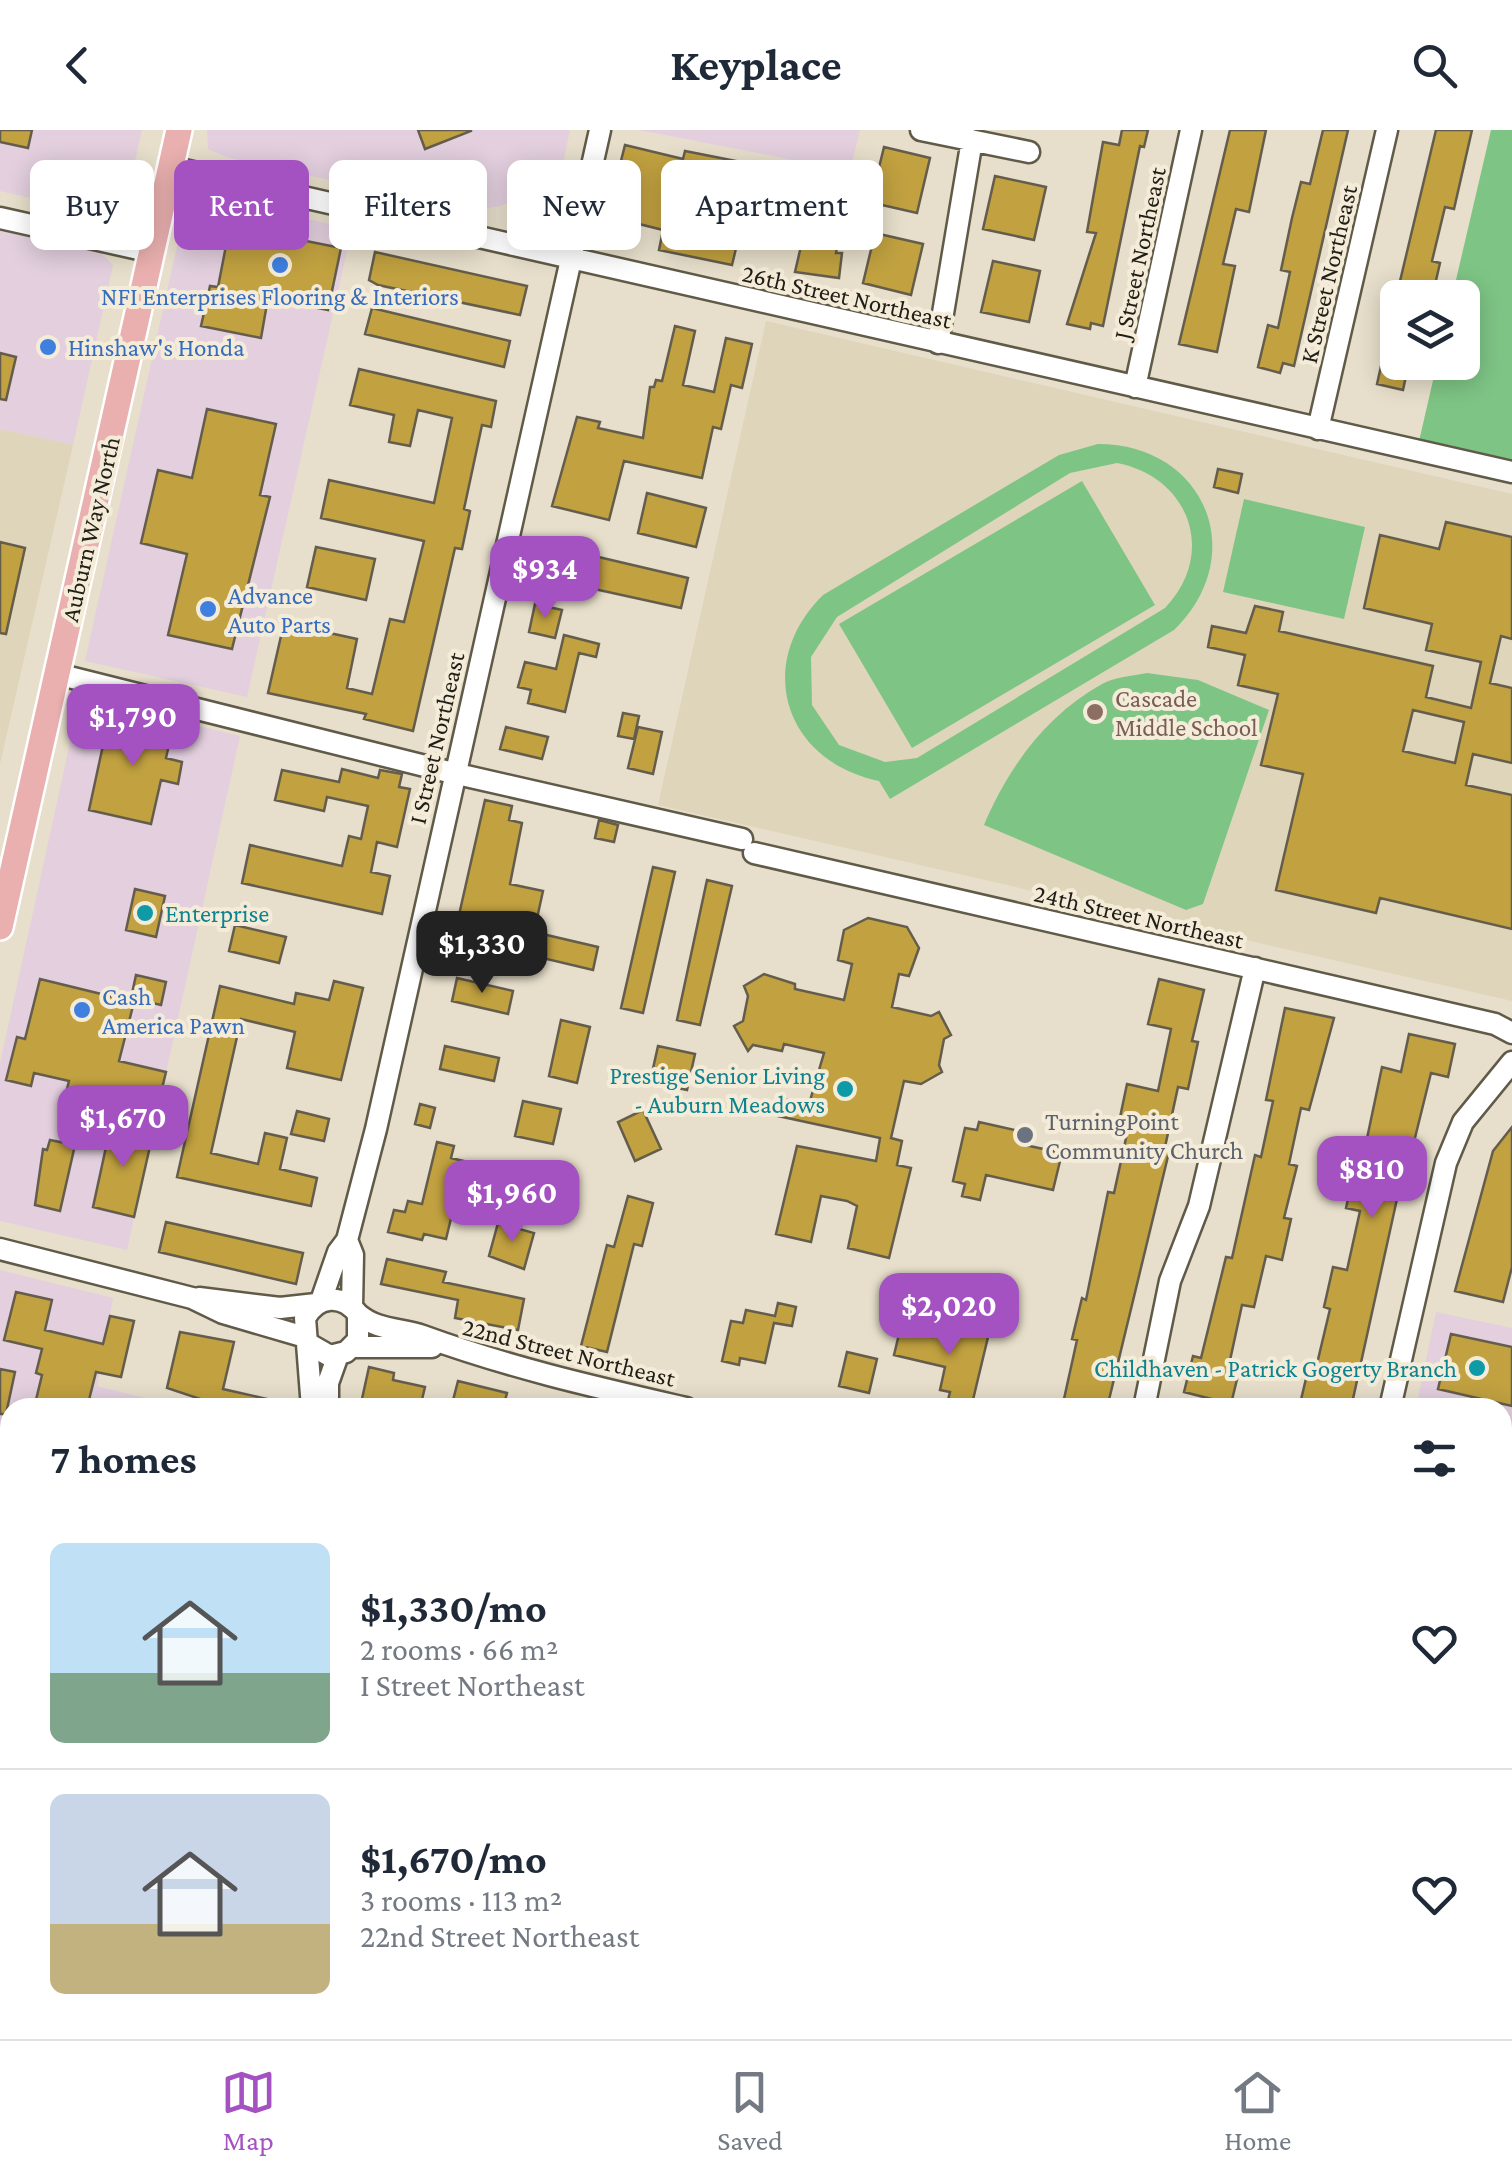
<!DOCTYPE html>
<meta charset="utf-8">
<style>
body{margin:0;font-family:"Crimson Pro",serif;background:#f6f6f7;color:#1f2937;height:100vh;display:flex;flex-direction:column;font-size:38px;white-space:nowrap}
*{box-sizing:border-box;margin:0}
p{font-size:32px;color:#747a83}
.icon{flex:none;width:55px;height:55px;fill:none;stroke:currentColor;stroke-width:2;stroke-linecap:round;stroke-linejoin:round}
.map{position:relative;flex:1;overflow:hidden}
.drawer{position:absolute;left:0px;top:1268px;width:1512px;height:642px;display:flex;flex-direction:column;background:#fff;border-radius:30px 30px 0 0;box-shadow:0 5px 25px #0003}
.drawer>*{flex:none}
.hud{position:absolute;left:30px;top:30px;width:1000px;height:90px;display:flex;gap:20px}
.tools{position:absolute;left:1380px;top:150px;display:grid;gap:20px}
.tools a{display:grid;place-items:center;width:100px;height:100px;border-radius:15px;background:#fff;box-shadow:0 5px 25px #0003;font-size:50px}
.price{position:absolute;translate:-50% -85px;padding:0 22px;border-radius:20px;background:#a452c2;color:#fff;font-size:32px;line-height:65px;filter:drop-shadow(0 2px 5px #0008)}
.price::after{content:'';position:absolute;left:50%;top:60px;width:30px;height:22px;margin-left:-15px;background:inherit;clip-path:polygon(0 0,100% 0,50% 100%)}
.price.selected{background:#222;color:#fff}
ul{padding:0;list-style:none}
li{display:flex;align-items:center;gap:30px;height:250px;padding:0 50px}
li+li{border-top:2px solid #e0e1e3}
li span{display:grid;place-items:center;flex:none;width:280px;height:200px;border-radius:15px;color:#555}
li>.icon{margin-inline-start:auto}
span .icon{width:120px;height:120px;fill:#fffc;stroke-width:1}
li b{font-size:42px}
h2{display:flex;justify-content:space-between;align-items:center;height:120px;padding:0 50px;font-size:42px}
.pill{padding:0 35px;border-radius:15px;background:#fff;box-shadow:0 5px 25px #0003;font-size:35px;line-height:90px}
.pill.selected{background:#a452c2;color:#fff}
header{display:flex;justify-content:space-between;align-items:center;height:130px;padding:0 50px;background:#fff;font-size:45px;font-weight:700}
.tab-bar{display:flex;justify-content:space-around;align-items:center;height:140px;border-top:2px solid #e0e1e3;background:#fff;font-size:28px;color:#747a83}
.tab-bar a{display:grid;justify-items:center;gap:5px}
.tab-bar .selected{color:#a452c2}
.map>svg:first-child{display:block}
</style>
<header><svg class="icon" aria-label="back" viewBox="0 0 24 24"><path d="M15 5l-7 7 7 7"/></svg>Keyplace<svg class="icon" aria-label="search" viewBox="0 0 24 24"><circle cx="10" cy="10" r="6"/><path d="M15 15l6 6"/></svg></header>
<div class="map">
<svg width="1512" height="1909" viewBox="0 0 1512 1909">
<rect width="100%" height="100%" fill="#e7dfcb"/>
<path fill="#e3cfde" d="M0 0H142L122 89 0 61Z
M207 0H570L563 34 535 61 500 76 470 81 226 27 208 19Z
M639 0H860L850 41Z
M189 62 352 99 247 567 85 531Z
M0 101 100 122 113 135 73 315 0 299Z
M80 567 240 606 127 1120 0 1091V933Z
M0 1140 113 1168 97 1256 145 1268 143 1277 10 1278V1328L0 1326Z
M1436 1182 1512 1198V1437L1503 1435 1502 1278H1416Z
M0 1369 10 1371V1900H199L197 1909H0Z"/>
<path fill="#dfd5ba" d="M766 191 1512 364V871L658 675Z
M0 299 73 315 0 634Z"/>
<path fill="#7ec585" fill-rule="evenodd" d="M1491 0H1512V342L1417 320 1437 233 1462 232V168L1452 167Z
M1098 314C1205 314 1251 425 1174 500L890 669 879 651C783 631 754 533 823 465L1059 325ZM1117 333C1190 347 1217 424 1165 478L917 628 885 632 839 615 812 575 811 527 837 487 1070 343Z
M1082 351 1155 475 912 618 839 494Z
M1244 369 1365 397 1344 489 1223 462Z
M1147 543 1198 550 1269 580 1203 774 1186 780 984 695C1008 638 1046 585 1102 554 1114 547 1133 546 1147 543Z"/>
<path fill="#c1a140" stroke="#645d4c" stroke-width="2.5" fill-rule="evenodd" d="M0 0H32L28 18 0 12Z
M418 0H471V1L425 19Z
M1122 0H1148L1144 17 1140 16 1103 196 1091 193 1090 199 1067 194 1096 103 1087 102 1103 12 1119 15Z
M1230 0H1266L1249 82 1236 79 1223 134 1235 136 1217 222 1179 214Z
M1323 0H1348L1294 236 1283 233 1280 243 1258 237 1268 195 1278 198 1290 142 1281 140 1292 88 1301 52 1310 54Z
M1436 0H1472L1454 79 1445 77 1432 131 1440 133 1432 168H1396Z
M625 15 683 29 685 21 756 35 732 135 659 120 663 100 607 86Z
M884 17 930 28 917 83 847 67 836 123H842L839 148 795 142 817 47 874 58Z
M995 46 1046 57 1034 110 983 99Z
M231 90 253 94 252 100 341 118 328 180 268 168 261 208 201 196 210 156 218 157Z
M875 103 923 114 911 165 863 153Z
M375 122 527 156 520 185 378 155 369 150Z
M993 131 1040 141 1029 192 981 182Z
M372 178 510 211 504 237 365 204Z
M1392 187 1398 188V232H1409L1403 260 1377 254Z
M675 196 695 201 683 255 714 262 726 208 752 214 742 258 731 255 721 299 713 297 702 348 624 331 609 390 552 376 577 287 600 292 598 298 643 308 650 257H654L656 250 662 251Z
M0 223 16 227 6 270 0 269Z
M359 239 496 271 491 297 482 295 464 379 470 381 462 419 455 418 413 601 364 589 366 584 268 563 284 493 357 509 347 558 372 564 390 489 404 492 424 411 321 388 329 350 434 373 452 288 418 280 410 316 389 312 394 285 350 275Z
M207 279 276 294 260 365 270 367 232 519 168 505 187 424 141 413 158 340 192 348Z
M1218 339 1242 344 1238 363 1214 357Z
M647 363 706 378 696 417 638 403Z
M1446 392 1512 407V509L1501 506 1490 553 1512 558V633L1473 624 1466 655 1512 665V799L1380 768 1376 783 1276 760 1303 644 1261 635 1278 564 1238 555 1245 525 1208 517 1212 496 1246 503 1255 476 1283 482 1279 501 1433 536 1426 567 1471 578 1481 532 1426 520 1432 494 1364 478 1380 405 1439 419ZM1413 580 1464 592 1455 633 1403 621Z
M0 412 25 418 6 504 0 503Z
M543 414 688 448 681 478 535 446Z
M316 417 375 429 366 470 307 457Z
M535 474 562 480 555 508 529 502Z
M564 505 599 514 596 527 579 523 565 582 528 573 531 560 518 557 525 532 556 539Z
M110 583 173 597 166 628 182 632 178 654 161 650 151 694 89 680Z
M623 583 639 586 634 609 618 606Z
M506 597 548 607 542 629 500 619Z
M638 597 662 602 653 644 628 638Z
M342 639 378 648 380 640 402 644 399 657 410 659 397 717 377 712 371 742 390 746 382 784 242 753 250 715 342 736 349 706 361 709 368 676 327 667 324 681 275 670 282 640 339 652Z
M485 670 512 676 509 690 522 693 510 754 543 761 534 802 598 817 593 840 454 807Z
M599 690 618 695 614 712 595 708Z
M653 737 675 742 643 883 621 878Z
M707 750 732 756 700 895 677 890Z
M135 759 165 766 156 807 126 800Z
M868 788 907 797 919 818 909 846 899 844 892 877 931 886 939 882 951 905 944 909 939 935 942 942 921 954 904 951 891 1008 902 1011 897 1035 911 1038 889 1128 848 1118 857 1076 847 1071 821 1066 811 1112 776 1104 797 1016 876 1031 880 1008 778 986 782 969 809 974 824 923 784 914 782 921 753 915 748 921 734 896 743 891 748 866 744 856 764 844 795 854V859L844 870 852 834 838 830 844 800Z
M235 795 286 807 279 833 229 821Z
M136 845 166 852 161 875 131 868Z
M457 848 513 861 508 884 452 871Z
M40 849 134 872 119 931 166 942 159 971 99 957 97 965 67 959 69 951 34 943 31 956 6 950 17 907 25 909Z
M1159 849 1204 860 1192 911 1198 912 1188 959 1178 957 1165 1017 1170 1018 1107 1278H1062L1077 1210 1072 1209 1082 1168 1086 1170 1108 1062 1114 1063 1128 999 1118 997 1127 954 1158 961 1171 899 1148 894Z
M334 851 363 858 341 950 287 938 295 902 241 889 211 1023 258 1034 265 1003 287 1008 280 1039 317 1048 311 1076 177 1047 220 856 294 874 296 863 329 870Z
M1285 878 1334 888 1309 980 1301 978 1289 1034 1297 1036 1284 1088 1291 1089 1282 1130 1266 1126 1254 1177 1242 1175 1229 1235 1240 1237 1231 1274 1184 1262 1193 1226 1201 1228 1226 1127 1232 1128 1255 1025 1261 1027 1273 971 1266 970Z
M561 890 590 897 577 953 549 946Z
M1409 904 1455 914 1448 947 1431 943 1410 1028H1406L1351 1278H1299L1309 1236 1316 1238 1330 1179 1324 1177 1333 1137 1347 1140 1360 1081 1346 1078 1355 1036 1361 1037 1382 937 1401 942Z
M445 916 499 928 494 951 440 939Z
M658 916 695 924 687 960 650 952Z
M523 971 561 979 553 1014 515 1006Z
M420 974 435 978 430 998 415 994Z
M643 980 661 1019 635 1031 618 992Z
M297 981 329 989 324 1011 291 1004Z
M979 992 1028 1003 1025 1015 1062 1023 1053 1060 986 1045 980 1070 962 1066 965 1054 953 1051 965 998 977 1000Z
M111 994 153 1003 134 1087 93 1077Z
M1512 997V1137L1503 1172 1455 1161 1493 1021Z
M50 1010 75 1015 60 1081 35 1075 43 1019 47 1020Z
M437 1012 454 1016 451 1028 472 1033 463 1070 456 1068 446 1109 424 1104 422 1110 388 1102 394 1080 405 1082 408 1071 422 1074Z
M511 1032 548 1042 539 1077 502 1067Z
M628 1066 653 1073 642 1116 634 1114 607 1222 581 1216 607 1115 614 1117Z
M166 1092 303 1123 296 1154 159 1122Z
M498 1093 534 1103 524 1139 489 1126Z
M387 1129 446 1142 443 1152 524 1169 518 1200 455 1188 458 1170 381 1154Z
M16 1162 52 1170 45 1200 103 1214 110 1186 134 1191 121 1247 96 1242 87 1278H34L42 1245 36 1243 42 1219 4 1210Z
M778 1173 796 1177 792 1196 774 1193 765 1233 740 1228 739 1235 722 1231 731 1191 743 1193 746 1180 775 1186Z
M935 1191 989 1203 971 1278H946L950 1262 940 1260 945 1237 894 1225 900 1200 932 1207Z
M180 1202 234 1212 223 1259 280 1272 279 1278H227L167 1258Z
M1451 1204 1512 1217V1276L1438 1259Z
M847 1222 877 1229 869 1263 839 1256Z
M369 1237 394 1243 393 1250 425 1257 420 1278H360Z
M0 1239 15 1242 6 1284H0Z
M458 1251 507 1263 503 1278H451Z"/>
<g fill="none" stroke-linecap="round" stroke-linejoin="round">
<defs>
<path id="minor" d="M921 0 1029 22
M171 37 1512 342
M0 88 152 122
M938 213 972 10
M1135 257 1191 0
M1318 299 1387 0
M57 544 453 643 742 709
M754 723 1495 894 1512 903
M347 1110 353 1125 352 1177
M0 1119 192 1168 223 1183 305 1207
M199 1168 280 1178 316 1174
M321 1171 338 1122 347 1110 376 999 600 0
M358 1184C378 1201 400 1198 423 1206 511 1238 595 1257 686 1278
M309 1214 330 1226 346 1222 358 1210V1184C342 1164 318 1165 305 1188L312 1278
M353 1217H432
M328 1278V1253L338 1225
M1144 1278 1170 1151 1199 1076 1255 838
M1390 1278 1446 1033 1463 992 1512 932
M0 1349 10 1351
M1502 1465 1512 1467
M1502 1565 1512 1567
M1502 1817 1512 1812
M481 1900 520 1909
M224 1909 226 1900
M348 1909H352
M747 1909 749 1900
M892 1909 894 1900
M1251 1909 1253 1900
M1364 1909 1366 1900"/>
<path id="major" d="M0 797 179 0"/>
</defs>
<use href="#minor" stroke="#605a48" stroke-width="25"/>
<use href="#major" stroke="#fff" stroke-width="30"/>
<use href="#minor" stroke="#fff" stroke-width="20"/>
<use href="#major" stroke="#e9b0af" stroke-width="25"/>
</g>
<g fill="#3f7fe0" stroke="#f4ecd8" stroke-width="4">
<circle cx="280" cy="135" r="10"/>
<circle cx="48" cy="217" r="10"/>
<circle cx="208" cy="479" r="10"/>
<circle cx="82" cy="880" r="10"/>
</g>
<circle fill="#8d6e63" stroke="#f4ecd8" stroke-width="4" cx="1095" cy="582" r="10"/>
<g fill="#0f9aa8" stroke="#f4ecd8" stroke-width="4">
<circle cx="145" cy="783" r="10"/>
<circle cx="845" cy="959" r="10"/>
<circle cx="1477" cy="1238" r="10"/>
</g>
<circle fill="#6b7280" stroke="#f4ecd8" stroke-width="4" cx="1025" cy="1005" r="10"/>
<g text-anchor="middle" stroke-width="8" stroke-linejoin="round" paint-order="stroke">
<g font-size="25" fill="#211e17" stroke="#f4ecd8">
<text transform="translate(1139 123) rotate(-78)" y="9">J Street Northeast</text>
<text transform="translate(1328 144) rotate(-77)" y="9">K Street Northeast</text>
<text transform="translate(847 166) rotate(13)" y="9">26th Street Northeast</text>
<text transform="translate(90 399) rotate(-77)" y="9">Auburn Way North</text>
<text transform="translate(436 608) rotate(-77)" y="9">I Street Northeast</text>
<text transform="translate(1139 786) rotate(13)" y="9">24th Street Northeast</text>
<text transform="translate(569 1222) rotate(14)" y="9">22nd Street Northeast</text>
</g>
<g font-size="25" fill="#366cbe" stroke="#f4ecd8" text-anchor="start">
<text x="280" y="175" text-anchor="middle">NFI Enterprises Flooring &amp; Interiors</text>
<text x="68" y="226">Hinshaw's Honda</text>
<text x="228" y="474">Advance<tspan x="228" dy="29">Auto Parts</tspan></text>
<text x="102" y="875">Cash<tspan x="102" dy="29">America Pawn</tspan></text>
</g>
<g font-size="25" fill="#785e54" stroke="#f4ecd8" text-anchor="start">
<text x="1115" y="577">Cascade<tspan x="1115" dy="29">Middle School</tspan></text>
</g>
<g font-size="25" fill="#0d838f" stroke="#f4ecd8" text-anchor="end">
<text x="165" y="792" text-anchor="start">Enterprise</text>
<text x="825" y="954">Prestige Senior Living<tspan x="825" dy="29">- Auburn Meadows</tspan></text>
<text x="1457" y="1247">Childhaven - Patrick Gogerty Branch</text>
</g>
<g font-size="25" fill="#5b616d" stroke="#f4ecd8" text-anchor="start">
<text x="1045" y="1000">TurningPoint<tspan x="1045" dy="29">Community Church</tspan></text>
</g>
</g>
</svg>
<div class="tools">
<a><svg class="icon" aria-label="layers" viewBox="0 0 24 24"><path d="M12 4l9 5-9 5-9-5zM3 14l9 5 9-5"/></svg></a>
</div>
<b class="price" style="left:545px;top:491px">$934</b>
<b class="price" style="left:133px;top:639px">$1,790</b>
<b class="price selected" style="left:482px;top:866px">$1,330</b>
<b class="price" style="left:123px;top:1040px">$1,670</b>
<b class="price" style="left:1372px;top:1091px">$810</b>
<b class="price" style="left:512px;top:1115px">$1,960</b>
<b class="price" style="left:949px;top:1228px">$2,020</b>
<div class="hud">
<a class="pill">Buy</a>
<a class="pill selected">Rent</a>
<a class="pill">Filters</a>
<a class="pill">New</a>
<a class="pill">Apartment</a>
</div>
<section class="drawer">
<h2>7 homes<svg class="icon" aria-label="filters" viewBox="0 0 24 24"><path d="M4 7h16M4 17h16"/><circle cx="9" cy="7" r="2"/><circle cx="15" cy="17" r="2"/></svg></h2>
<ul>
<li><span style="background:linear-gradient(#bfe0f5 65%,#7fa58c 0)"><svg class="icon" aria-label="home" viewBox="0 0 24 24"><path d="M3 11l9-7 9 7M6 9v11h12V9"/></svg></span><div><b>$1,330/mo</b><p>2 rooms · 66 m²</p><p>I Street Northeast</p></div><svg class="icon" aria-label="heart" viewBox="0 0 24 24"><path d="M12 20l-8-8c-3-5 5-10 8-4 3-6 11-1 8 4z"/></svg></li>
<li><span style="background:linear-gradient(#c9d6e8 65%,#c2b280 0)"><svg class="icon" aria-label="home" viewBox="0 0 24 24"><path d="M3 11l9-7 9 7M6 9v11h12V9"/></svg></span><div><b>$1,670/mo</b><p>3 rooms · 113 m²</p><p>22nd Street Northeast</p></div><svg class="icon" aria-label="heart" viewBox="0 0 24 24"><path d="M12 20l-8-8c-3-5 5-10 8-4 3-6 11-1 8 4z"/></svg></li>
</ul>
</section>
</div>
<nav class="tab-bar">
<a class="selected"><svg class="icon" aria-label="map" viewBox="0 0 24 24"><path d="M3 6l6-2 6 2 6-2v14l-6 2-6-2-6 2zM9 4v14M15 6v14"/></svg>Map</a>
<a><svg class="icon" aria-label="saved" viewBox="0 0 24 24"><path d="M7 4h10v16l-5-4-5 4z"/></svg>Saved</a>
<a><svg class="icon" aria-label="home" viewBox="0 0 24 24"><path d="M3 11l9-7 9 7M6 9v11h12V9"/></svg>Home</a>
</nav>
